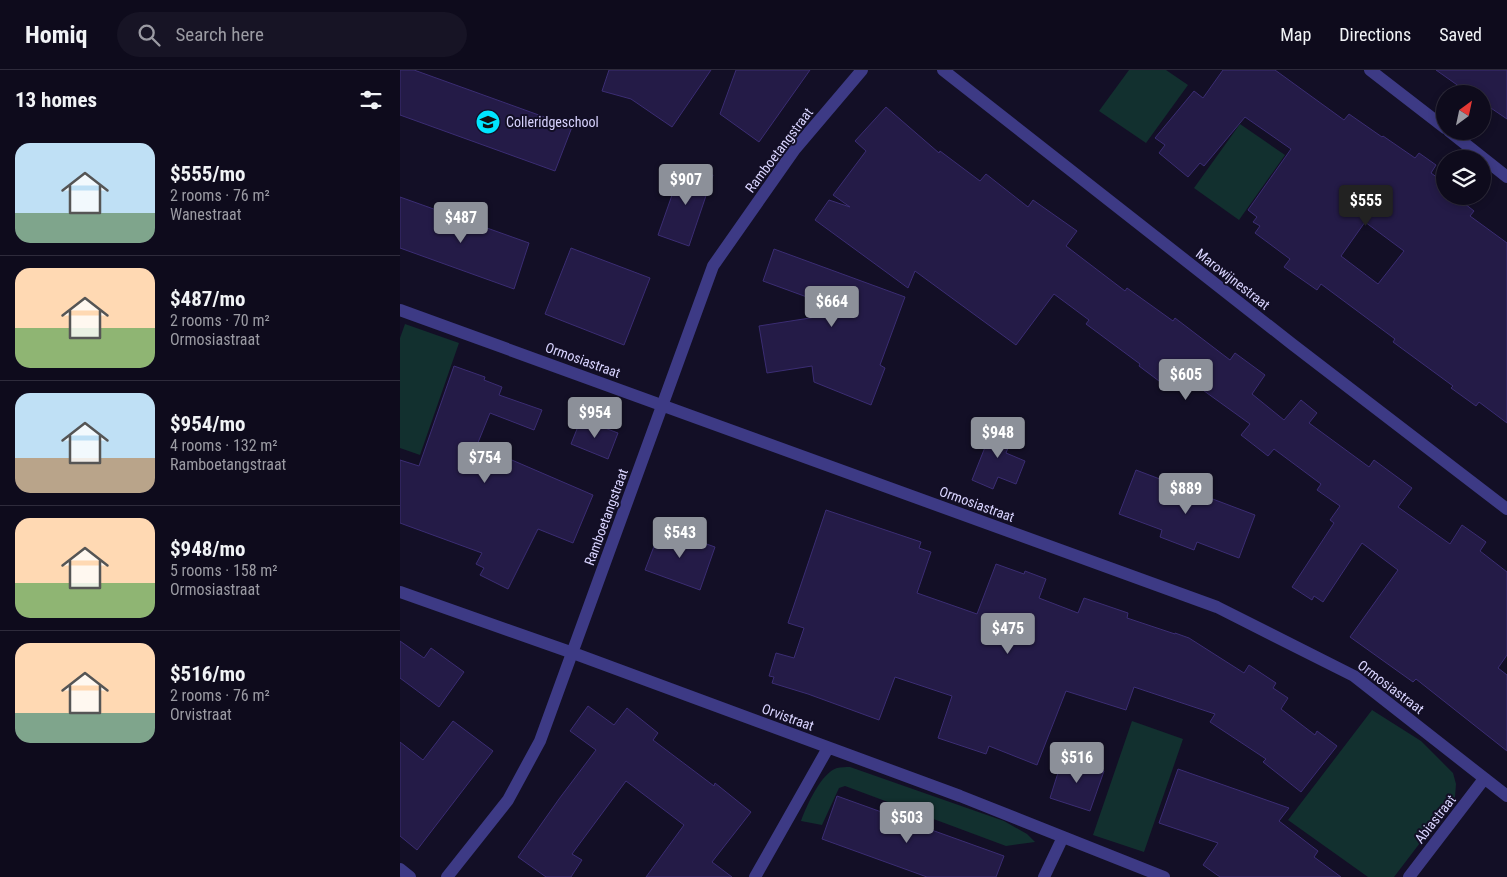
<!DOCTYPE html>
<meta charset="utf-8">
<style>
body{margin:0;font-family:"Roboto Condensed",sans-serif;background:#171425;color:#f1f3f6;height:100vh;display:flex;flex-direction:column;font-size:19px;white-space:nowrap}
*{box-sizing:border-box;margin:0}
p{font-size:16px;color:#9b9ba3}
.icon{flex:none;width:28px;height:28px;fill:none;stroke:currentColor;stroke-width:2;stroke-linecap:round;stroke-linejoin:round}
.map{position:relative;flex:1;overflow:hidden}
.drawer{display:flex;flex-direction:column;background:#0e0b1c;width:400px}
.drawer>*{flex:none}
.needle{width:32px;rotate:33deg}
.controls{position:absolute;left:1036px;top:15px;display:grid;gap:10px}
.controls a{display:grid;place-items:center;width:55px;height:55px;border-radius:50%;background:#0e0b1c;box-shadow:0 2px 8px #0003,0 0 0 1px #2e2b3b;font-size:25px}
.price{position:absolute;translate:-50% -42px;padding:0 11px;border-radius:5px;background:#8c9099;color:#fff;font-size:16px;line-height:32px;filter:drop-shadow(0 1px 2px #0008)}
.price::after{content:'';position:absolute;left:50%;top:30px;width:15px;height:11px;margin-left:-8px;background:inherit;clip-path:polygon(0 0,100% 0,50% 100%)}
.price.current{background:#222;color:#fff}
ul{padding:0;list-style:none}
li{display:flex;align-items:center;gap:15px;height:125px;padding:0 15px}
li+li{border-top:1px solid #2e2b3b}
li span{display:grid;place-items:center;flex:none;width:140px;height:100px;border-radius:15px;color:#555}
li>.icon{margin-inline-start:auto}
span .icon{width:60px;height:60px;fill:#fffc;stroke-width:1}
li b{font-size:21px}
h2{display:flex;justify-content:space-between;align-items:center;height:60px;padding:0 15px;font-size:21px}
header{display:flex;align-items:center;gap:30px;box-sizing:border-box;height:70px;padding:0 25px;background:#0e0b1c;border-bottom:1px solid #2e2b3b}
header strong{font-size:24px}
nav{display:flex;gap:28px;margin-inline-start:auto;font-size:18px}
.search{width:350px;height:45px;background:#171425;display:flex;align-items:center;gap:12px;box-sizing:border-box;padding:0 18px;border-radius:28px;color:#9b9ba3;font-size:19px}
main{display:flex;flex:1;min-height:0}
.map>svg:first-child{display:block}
</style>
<header>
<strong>Homiq</strong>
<div class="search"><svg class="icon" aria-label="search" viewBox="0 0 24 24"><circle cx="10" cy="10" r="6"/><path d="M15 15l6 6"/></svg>Search here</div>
<nav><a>Map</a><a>Directions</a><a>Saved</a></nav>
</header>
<main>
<section class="drawer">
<h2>13 homes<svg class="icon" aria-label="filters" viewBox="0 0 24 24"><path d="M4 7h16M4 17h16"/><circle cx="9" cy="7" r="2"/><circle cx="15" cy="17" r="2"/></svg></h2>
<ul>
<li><span style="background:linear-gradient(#bfe0f5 70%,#7fa58c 0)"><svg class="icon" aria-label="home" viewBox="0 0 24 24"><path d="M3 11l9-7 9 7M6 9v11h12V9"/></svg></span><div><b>$555/mo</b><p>2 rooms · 76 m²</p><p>Wanestraat</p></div></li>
<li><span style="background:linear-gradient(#ffd9b3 60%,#8fb573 0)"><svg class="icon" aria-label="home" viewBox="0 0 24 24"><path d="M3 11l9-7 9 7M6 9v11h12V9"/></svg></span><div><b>$487/mo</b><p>2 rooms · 70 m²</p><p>Ormosiastraat</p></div></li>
<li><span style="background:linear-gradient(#bfe0f5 65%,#b9a48a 0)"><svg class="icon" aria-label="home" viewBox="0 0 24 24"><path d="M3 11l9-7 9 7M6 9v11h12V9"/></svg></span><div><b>$954/mo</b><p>4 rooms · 132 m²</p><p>Ramboetangstraat</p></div></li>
<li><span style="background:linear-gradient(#ffd9b3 65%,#8fb573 0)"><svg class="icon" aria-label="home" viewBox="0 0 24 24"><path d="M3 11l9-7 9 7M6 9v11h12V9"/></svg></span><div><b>$948/mo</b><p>5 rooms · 158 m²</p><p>Ormosiastraat</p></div></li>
<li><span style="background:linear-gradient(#ffd9b3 70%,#7fa58c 0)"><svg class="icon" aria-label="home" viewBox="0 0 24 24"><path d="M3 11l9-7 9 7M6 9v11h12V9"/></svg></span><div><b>$516/mo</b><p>2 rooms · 76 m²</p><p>Orvistraat</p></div></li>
</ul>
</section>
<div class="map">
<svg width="1107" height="807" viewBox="0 0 1107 807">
<rect width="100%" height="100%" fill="#130f26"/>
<path fill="#12302f" d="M729 0H766L788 15 746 73 699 41Z
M840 54 885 85 839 150 794 118Z
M5 254 59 273 20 385 0 378V268Z
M972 640 1021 671 1053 703 1056 714 1055 727 994 807H968L888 750Z
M732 651 783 669 744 782 693 765Z
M450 697 604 751 627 764 635 772 606 776 445 716 439 718 422 755 401 751C407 735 421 703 437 698 441 697 446 697 450 697Z"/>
<path fill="#241b47" stroke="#3b2d73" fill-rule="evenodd" d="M0 0H14L172 57 155 101 0 45Z
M209 0H311L272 57 231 29 202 21Z
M336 0H410L359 72 320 44Z
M823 0H875L944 50 949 44 982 67 983 66 1015 88 1019 83 1036 95 1031 103 1045 113V126H1055L1074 141 1070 146 1107 173V353L1079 332 1076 336 1051 318 1053 316 993 272 995 269 921 214 917 220 884 197 890 189 855 163 860 156 853 152 857 147 848 140 891 79 845 47 804 96 800 93 788 107 759 83 765 75 755 68 794 21 803 28ZM965 152 1004 181 978 214 941 186Z
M1036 0H1107V49L1082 32V24H1070Z
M486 37 539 83 540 81 580 111 586 104 628 137 633 130 677 161 666 176 725 221 727 218 773 251 775 248 830 290 835 283 865 305 852 324 884 350 901 330 917 343 909 353 969 397 974 390 1012 418 998 437 1050 474 1062 455 1086 472 1080 481 1107 502V585L1098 598 1107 605V681L1016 609 1013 612 950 567 998 500 962 473 923 532 914 526 912 530 892 517 934 453 930 450 940 436 917 420 921 414 874 379 868 386 841 365 850 354 782 305 771 320 739 296 740 294 686 254 689 250 654 224 616 275 515 201 508 218 415 150 429 130 450 137 433 125 466 81 455 71Z
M287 96 313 105 289 176 258 165 278 108 282 110Z
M0 127 129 173 114 219 0 178Z
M171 178 250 208 224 275 145 244Z
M374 179 505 227 480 295 485 298 471 335 414 312 412 296 367 303 359 256 448 242 363 211Z
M54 296 85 307 84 310 102 317 99 325 142 340 134 360 90 343 77 375 193 425 173 473 138 459 108 519 80 505 84 498 76 494 82 483 0 453V390L19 396Z
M181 349 218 363 208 389 171 374Z
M595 352 615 360 606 383 625 391 616 414 598 407 593 419 572 410Z
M736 400 855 445 839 488 797 472 794 480 760 467 762 460 719 444Z
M426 440 521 472 519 478 531 482 517 523 577 544 596 494 624 504 625 501 646 509 639 528 678 543 684 528 728 543 727 548 775 564V563L789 568 844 603 849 595 876 613 873 618 888 628 881 639 915 665 917 661 937 676 901 722 863 692 866 689 810 652 815 644 734 617 726 640 666 621 637 695 589 676 586 684 538 668 552 626 495 607 479 650 408 624 372 613 374 607 369 606 376 583 394 588 404 558 388 553Z
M261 458 315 477 300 520 245 500Z
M0 571 24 588 31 578 64 602 39 637 0 608Z
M188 636 214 655 227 638 258 663 253 670 314 716 315 713 351 742 312 792 332 807H246L284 755 226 711 172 784 182 790 171 807H146L118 787 159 729 196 680 170 661Z
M53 651 93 681 17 780 0 766V672L23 690Z
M663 687 704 701 690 741 650 728Z
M778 699 889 738 879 751 918 781 914 787 941 807H820L803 795 818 773 759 753Z
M437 726 604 786 596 807H527L422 769Z"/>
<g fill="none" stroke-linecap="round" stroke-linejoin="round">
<path stroke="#3d3a85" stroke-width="12" d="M543 0 892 274 1107 439
M970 0 1045 58
M1049 61 1107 107
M0 240 817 537 954 606 1107 726
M0 522 173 583 560 726 764 807
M0 799 10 807
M47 807 108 730 140 671 313 196 395 79 462 0
M355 807 428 678
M644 807 663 767
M1009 807 1084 709"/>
</g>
<defs>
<symbol id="school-disc" viewBox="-11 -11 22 22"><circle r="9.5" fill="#00e5ff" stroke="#130f26"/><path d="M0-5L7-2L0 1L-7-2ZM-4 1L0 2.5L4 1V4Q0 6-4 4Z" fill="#111"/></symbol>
</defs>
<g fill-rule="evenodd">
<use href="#school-disc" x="74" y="38" width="28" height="28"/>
</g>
<g text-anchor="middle" stroke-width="4" stroke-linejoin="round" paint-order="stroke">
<g font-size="14" fill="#d9d4ff" stroke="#130f26" text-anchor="start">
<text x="106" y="57">Colleridgeschool</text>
</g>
<g font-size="14" fill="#d9d4ff" stroke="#130f26">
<text transform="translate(379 80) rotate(-53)" y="5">Ramboetangstraat</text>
<text transform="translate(833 209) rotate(38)" y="5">Marowijnestraat</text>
<text transform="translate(183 290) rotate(20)" y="5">Ormosiastraat</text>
<text transform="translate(577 434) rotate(20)" y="5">Ormosiastraat</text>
<text transform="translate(206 447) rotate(-70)" y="5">Ramboetangstraat</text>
<text transform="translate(991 617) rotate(37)" y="5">Ormosiastraat</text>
<text transform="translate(388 647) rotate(20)" y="5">Orvistraat</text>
<text transform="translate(1035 749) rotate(-52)" y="5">Abiastraat</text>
</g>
</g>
</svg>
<div class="controls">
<a><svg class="needle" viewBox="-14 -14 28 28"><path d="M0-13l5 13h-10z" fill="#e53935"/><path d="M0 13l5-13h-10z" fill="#9b9ba3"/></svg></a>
<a><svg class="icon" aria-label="layers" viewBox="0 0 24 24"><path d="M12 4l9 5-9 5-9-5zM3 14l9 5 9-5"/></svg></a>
</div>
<b class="price" style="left:286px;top:136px">$907</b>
<b class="price current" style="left:966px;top:157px">$555</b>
<b class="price" style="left:61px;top:174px">$487</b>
<b class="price" style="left:432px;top:258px">$664</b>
<b class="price" style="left:786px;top:331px">$605</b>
<b class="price" style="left:195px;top:369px">$954</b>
<b class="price" style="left:598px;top:389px">$948</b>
<b class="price" style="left:85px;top:414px">$754</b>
<b class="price" style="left:786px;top:445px">$889</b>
<b class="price" style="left:280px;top:489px">$543</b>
<b class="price" style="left:608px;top:585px">$475</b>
<b class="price" style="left:677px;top:714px">$516</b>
<b class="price" style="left:507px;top:774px">$503</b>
</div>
</main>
